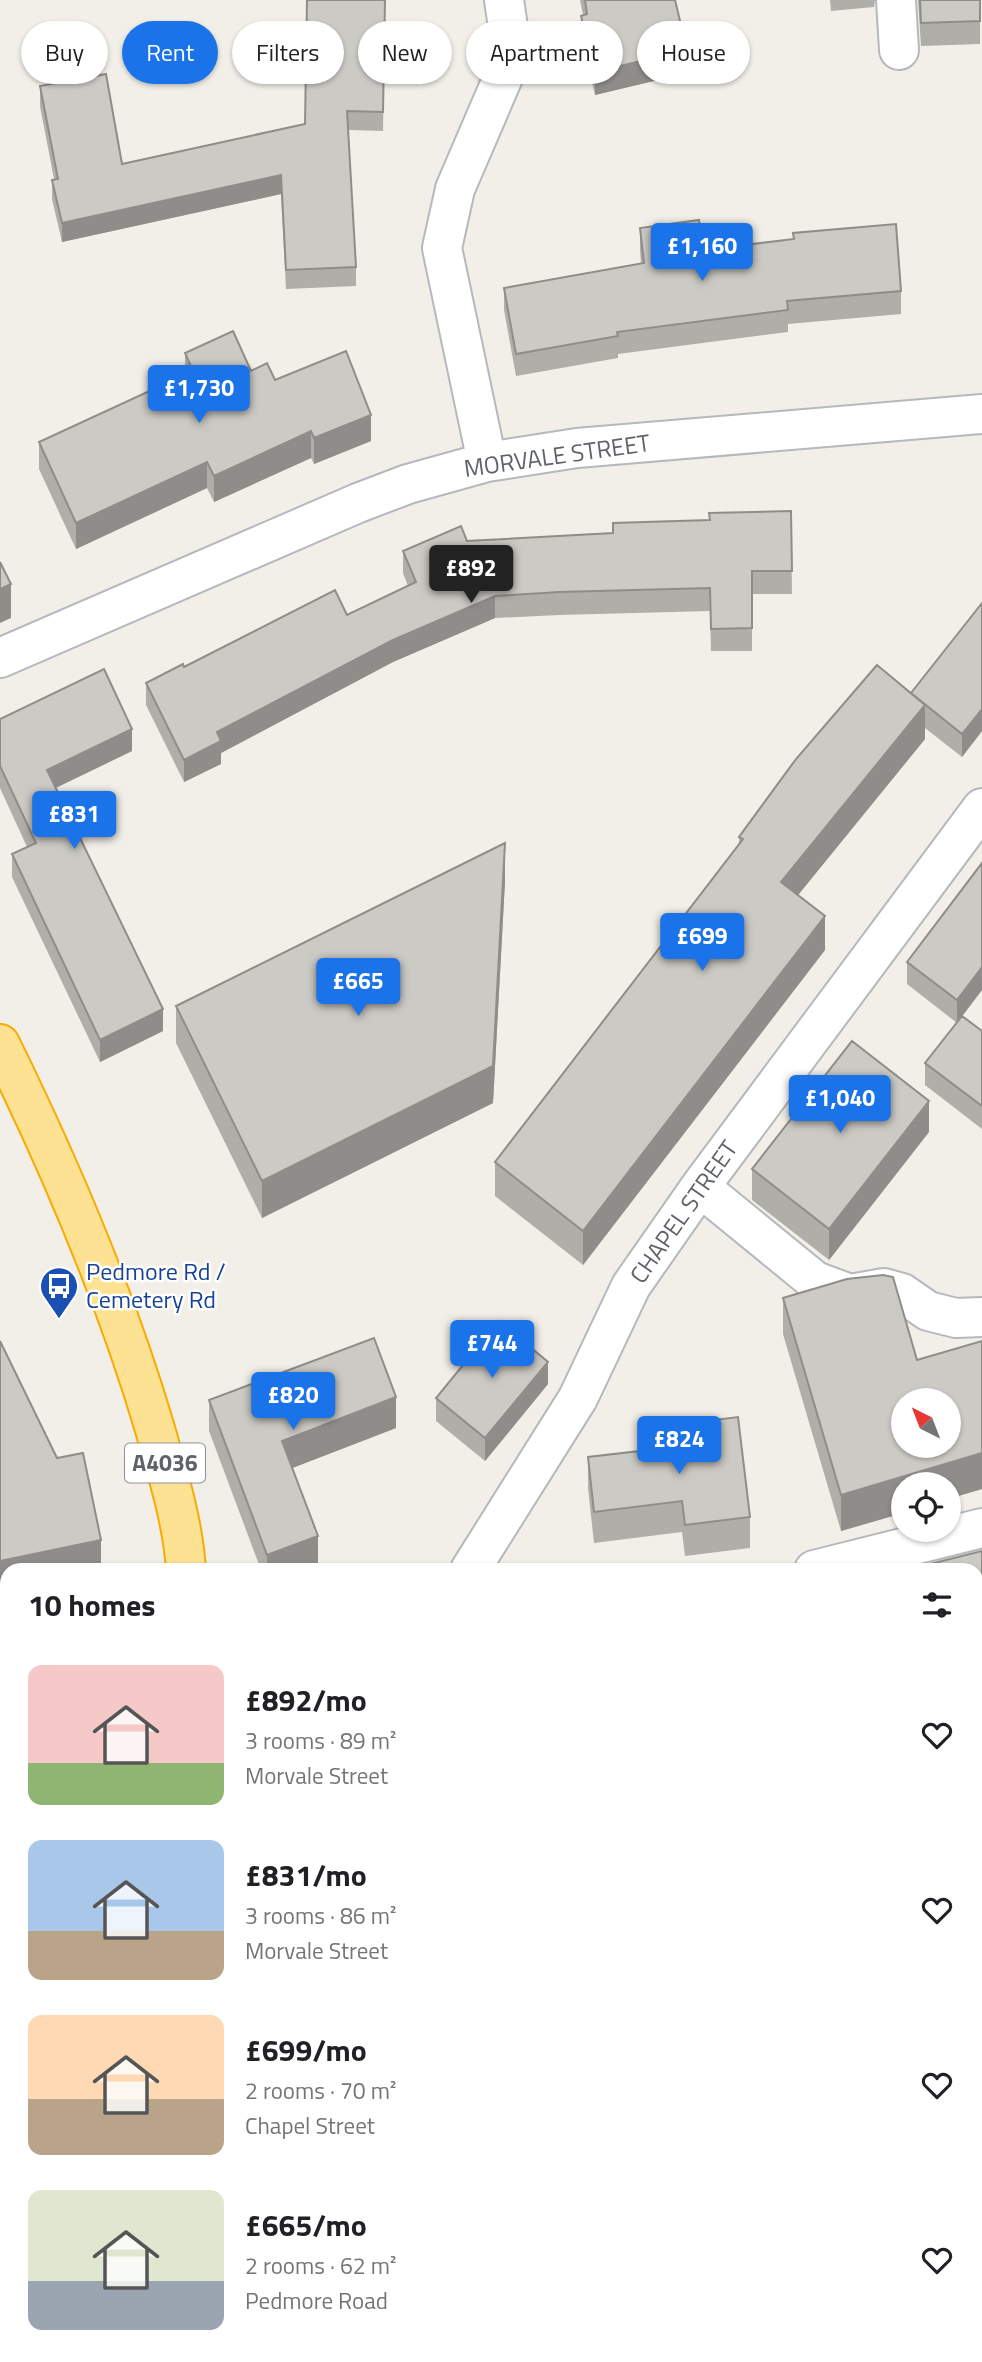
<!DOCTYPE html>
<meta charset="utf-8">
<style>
body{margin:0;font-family:"Titillium Web",sans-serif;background:#f2f2f2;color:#202124;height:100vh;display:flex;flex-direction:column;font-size:26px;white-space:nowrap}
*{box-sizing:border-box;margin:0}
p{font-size:23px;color:#757577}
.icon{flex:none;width:38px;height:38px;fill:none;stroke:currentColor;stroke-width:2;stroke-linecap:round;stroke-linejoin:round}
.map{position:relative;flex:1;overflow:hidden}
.side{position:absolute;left:0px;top:1563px;width:984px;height:800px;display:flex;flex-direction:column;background:#fff;border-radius:21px 21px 0 0;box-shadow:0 2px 5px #0004}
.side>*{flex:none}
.guide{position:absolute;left:21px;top:21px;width:942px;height:63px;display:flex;gap:14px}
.needle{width:46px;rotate:318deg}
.tools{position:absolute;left:891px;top:1388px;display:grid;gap:14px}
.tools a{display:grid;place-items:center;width:70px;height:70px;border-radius:50%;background:#fff;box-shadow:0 2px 5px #0004;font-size:35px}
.price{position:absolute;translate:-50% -60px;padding:0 16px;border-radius:7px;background:#1a73e8;color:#fff;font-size:23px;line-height:46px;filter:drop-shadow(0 2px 4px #0008)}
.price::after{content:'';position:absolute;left:50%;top:42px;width:21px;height:16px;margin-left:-10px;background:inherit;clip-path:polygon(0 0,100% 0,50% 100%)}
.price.current{background:#222;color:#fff}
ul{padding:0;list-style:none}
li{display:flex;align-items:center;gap:21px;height:175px;padding:0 28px}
li span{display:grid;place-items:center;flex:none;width:196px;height:140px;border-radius:14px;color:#555}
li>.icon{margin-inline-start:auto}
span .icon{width:84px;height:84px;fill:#fffc;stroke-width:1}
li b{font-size:30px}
h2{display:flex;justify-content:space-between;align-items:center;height:84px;padding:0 28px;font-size:30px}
.pill{padding:0 24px;border-radius:32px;background:#fff;box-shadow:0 2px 5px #0004;font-size:24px;line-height:63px}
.pill.current{background:#1a73e8;color:#fff}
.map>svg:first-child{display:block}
</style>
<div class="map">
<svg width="982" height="2362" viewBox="0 0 982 2362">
<rect width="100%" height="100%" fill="#f1efe8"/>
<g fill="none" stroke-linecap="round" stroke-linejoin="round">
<defs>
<path id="minor" d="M896 0 899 50
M487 462 442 248 455 189 504 75 508 27 504 0
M0 658 358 503 408 484 487 462 577 448 982 414
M700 1187 815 1281 850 1294 884 1288 902 1293 928 1311 956 1318 982 1317
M470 1570 578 1398 631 1286 700 1187 982 808
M814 1570 982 1528
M0 1680 7 1679
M976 2131 982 2126
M463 2362 479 2356"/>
<path id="highway" d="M0 1044C61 1168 116 1297 155 1429 168 1475 183 1522 186 1570
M141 2362 142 2356"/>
</defs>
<use href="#minor" stroke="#b5b8bc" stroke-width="42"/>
<use href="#highway" stroke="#f9ab00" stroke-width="42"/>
<use href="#minor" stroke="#fff" stroke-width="38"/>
<use href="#highway" stroke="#fde293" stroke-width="38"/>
</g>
<path fill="#afaea9" d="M306 0H385L383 131 348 130 356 267V286L286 289 281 194 62 242 52 199V180L54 179 40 106V86L122 164 305 124 307 6Z
M580 0H675L687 73 595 95 581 38V16L583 15Z
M830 0H875L874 7 831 11Z
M918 0H980V44L921 46Z
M640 228 703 250 901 291V314L788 324V332L618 354V358L516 376 504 310V288L641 263 640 250Z
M185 353 251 371 275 380 371 441 314 464 311 458 214 502 207 488 76 549 39 469V442L185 375Z
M791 511 792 594H752V651H711L710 611 559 615 495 618 393 662 221 753V764L184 782 146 705V683L184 667 347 615 408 586 403 573V551L467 541 613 533 710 520Z
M982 603V731L962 757 925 728V739L798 895 825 950 583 1265 495 1196V1162L739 844V837L911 693Z
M0 719 132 751 56 788 163 1031 100 1062 12 877V854L27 847 0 788Z
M505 881 493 1103 262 1218 176 1043V1006Z
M907 962 982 990 962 1016 982 1031V1129L925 1085V1063L957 1023 907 984Z
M929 1132 829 1260 752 1200V1169Z
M783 1298 917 1360 982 1341V1489L948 1499 903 1484V1513L841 1531 783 1334Z
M548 1384 485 1461 436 1421V1398Z
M209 1400 396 1428 292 1468 318 1567 310 1570H261L209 1431Z
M690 1423 750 1517V1548L685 1556 682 1532 594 1543 588 1488V1457L690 1445Z
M982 1775V2056L976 2048V1808Z
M982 2213V2300L976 2292V2216Z"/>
<path fill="#8f8d8a" d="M687 50V73L595 95V72Z
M281 175V194L62 242V223Z
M371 415V441L314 464V438Z
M311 431V458L214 502V476Z
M207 462V488L76 549V523Z
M11 584V618L0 623V589Z
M495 596V618L393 662 221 753V764L184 782V760L217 732 393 640Z
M925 705V739L781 916V882Z
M982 709V731L962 757V734Z
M132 729V751L47 792V770Z
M505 843V881L493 1103 262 1218V1181Z
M825 916V950L583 1265V1231Z
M982 967V990L957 1023V1000Z
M163 1009V1031L100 1062V1040Z
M929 1101V1132L829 1260V1229Z
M548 1362V1384L485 1461V1438Z
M396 1397V1428L282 1472V1441Z
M982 1453V1489L948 1499V1484H903V1513L841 1531V1495Z
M318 1536V1567L310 1570H267V1555Z
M101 1540V1570H7V1595L0 1596V1561Z
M982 1659V1690L976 1691V1660Z
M7 2234V2263L0 2295V2265Z
M706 2356H751V2358L741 2362H691Z"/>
<path fill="#cccac5" stroke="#8f8d8a" stroke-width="2" fill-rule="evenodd" d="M307 0H385L383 112 347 111 356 267 286 270 281 175 62 223 52 180 58 179 40 86 106 74 122 164 305 124Z
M585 0H675L687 50 595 72 581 16 587 14Z
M920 0H980V21L921 23Z
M699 220 703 250 794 239 793 233 896 224 901 291 787 301 788 310 617 332 618 336 516 354 504 288 644 263 640 228Z
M233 331 251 371 267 363 275 380 346 351 371 415 314 438 311 431 214 476 207 462 76 523 39 442 193 371 185 353Z
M791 511 792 571H752V628L711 629 710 588 559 592 495 596 393 640 217 732 221 741 184 760 146 683 183 664 184 667 335 590 347 615 416 582 403 551 461 526 467 541 613 533V523L710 520 709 513Z
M0 562 11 584 0 589Z
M982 603V709L962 734 911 693Z
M877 665 925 705 781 882 825 916 583 1231 495 1162 743 839 739 837 796 759Z
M104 669 132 729 47 770 163 1009 100 1040 12 854 36 843 0 766V719Z
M505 843 493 1066 262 1181 176 1006Z
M982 863V967L957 1000 907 962Z
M962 1016 982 1031V1106L925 1063Z
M852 1041 929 1101 829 1229 752 1169Z
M883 1275 893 1277 917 1360 982 1341V1453L841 1495 783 1298 847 1279ZM903 1400H948V1446H903Z
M499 1321 548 1362 485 1438 436 1398Z
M374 1338 396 1397 282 1441 318 1536 267 1555 209 1400Z
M0 1341 57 1458 83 1453 101 1540 0 1561Z
M738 1417 750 1517 685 1525 682 1501 594 1512 588 1457 692 1445 690 1423Z
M982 1551V1595L981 1596H982V1659L976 1660V1570H906Z
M982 1775V1946L976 1945V1808Z
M7 1813V2234L0 2265V1937H2Z
M982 1951V2033L976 2025V1959Z
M982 2213V2269L976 2260V2216Z
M562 2356H706L691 2362H548Z"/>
<defs>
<symbol id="bus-pin" viewBox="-11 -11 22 30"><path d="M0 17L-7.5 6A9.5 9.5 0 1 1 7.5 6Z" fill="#1a4fb4" stroke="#fff"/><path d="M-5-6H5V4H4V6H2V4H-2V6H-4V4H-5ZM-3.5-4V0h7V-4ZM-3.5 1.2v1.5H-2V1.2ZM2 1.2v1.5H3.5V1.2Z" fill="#fff"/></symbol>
</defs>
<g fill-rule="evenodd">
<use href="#bus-pin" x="37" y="1264" width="44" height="60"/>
</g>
<g text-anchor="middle" stroke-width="5" stroke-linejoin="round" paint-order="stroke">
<rect fill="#fff" stroke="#8f9295" stroke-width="2" x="125" y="1443.5" width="80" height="39" rx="5"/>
<g font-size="23" font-weight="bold" fill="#5f6368">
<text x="165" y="1471">A4036</text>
</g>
<g font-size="24" fill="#5f6368" stroke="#fff">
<text transform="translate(557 456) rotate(-8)" y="8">MORVALE STREET</text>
<text transform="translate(684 1212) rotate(-55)" y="8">CHAPEL STREET</text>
</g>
<g font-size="24" fill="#164399" stroke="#fff" text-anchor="start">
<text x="86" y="1280">Pedmore Rd /<tspan x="86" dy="28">Cemetery Rd</tspan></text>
</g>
</g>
</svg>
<div class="tools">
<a><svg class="needle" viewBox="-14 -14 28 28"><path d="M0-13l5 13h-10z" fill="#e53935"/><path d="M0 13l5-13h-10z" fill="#757577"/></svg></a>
<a><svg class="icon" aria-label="locate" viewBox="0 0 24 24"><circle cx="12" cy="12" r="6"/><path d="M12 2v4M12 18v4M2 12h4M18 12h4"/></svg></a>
</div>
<b class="price" style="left:702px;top:283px">£1,160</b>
<b class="price" style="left:199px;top:425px">£1,730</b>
<b class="price current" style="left:471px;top:605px">£892</b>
<b class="price" style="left:74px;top:851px">£831</b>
<b class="price" style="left:702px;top:973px">£699</b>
<b class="price" style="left:358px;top:1018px">£665</b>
<b class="price" style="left:840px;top:1135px">£1,040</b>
<b class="price" style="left:492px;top:1380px">£744</b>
<b class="price" style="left:293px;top:1432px">£820</b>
<b class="price" style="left:679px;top:1476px">£824</b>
<div class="guide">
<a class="pill">Buy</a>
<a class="pill current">Rent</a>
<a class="pill">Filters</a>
<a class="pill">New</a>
<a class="pill">Apartment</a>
<a class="pill">House</a>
</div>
<section class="side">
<h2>10 homes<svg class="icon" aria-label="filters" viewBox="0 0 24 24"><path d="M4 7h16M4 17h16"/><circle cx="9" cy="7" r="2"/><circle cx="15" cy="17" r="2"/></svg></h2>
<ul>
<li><span style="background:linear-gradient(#f6c9c9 70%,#8fb573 0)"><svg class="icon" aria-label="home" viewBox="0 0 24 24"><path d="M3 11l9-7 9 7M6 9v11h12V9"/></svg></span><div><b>£892/mo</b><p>3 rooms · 89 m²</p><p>Morvale Street</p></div><svg class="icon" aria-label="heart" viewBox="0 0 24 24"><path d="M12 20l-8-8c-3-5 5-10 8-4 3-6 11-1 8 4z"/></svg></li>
<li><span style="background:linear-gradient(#a9c7e8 65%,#b9a48a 0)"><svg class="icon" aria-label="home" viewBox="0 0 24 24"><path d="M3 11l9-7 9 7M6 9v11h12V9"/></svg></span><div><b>£831/mo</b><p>3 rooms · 86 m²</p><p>Morvale Street</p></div><svg class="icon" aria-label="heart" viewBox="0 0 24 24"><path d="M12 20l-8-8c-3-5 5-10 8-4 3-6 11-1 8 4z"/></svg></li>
<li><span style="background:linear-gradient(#ffd9b3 60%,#b9a48a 0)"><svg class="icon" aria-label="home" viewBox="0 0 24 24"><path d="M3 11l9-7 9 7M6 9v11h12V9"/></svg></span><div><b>£699/mo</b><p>2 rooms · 70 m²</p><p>Chapel Street</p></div><svg class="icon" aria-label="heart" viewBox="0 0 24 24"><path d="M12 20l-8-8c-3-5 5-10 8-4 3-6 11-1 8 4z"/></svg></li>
<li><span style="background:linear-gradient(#dfe7d0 65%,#9aa5b1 0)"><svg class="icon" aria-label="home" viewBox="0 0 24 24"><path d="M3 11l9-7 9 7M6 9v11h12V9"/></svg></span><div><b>£665/mo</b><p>2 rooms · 62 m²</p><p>Pedmore Road</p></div><svg class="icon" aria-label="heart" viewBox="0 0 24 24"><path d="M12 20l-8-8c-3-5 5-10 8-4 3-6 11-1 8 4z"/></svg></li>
</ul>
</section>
</div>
